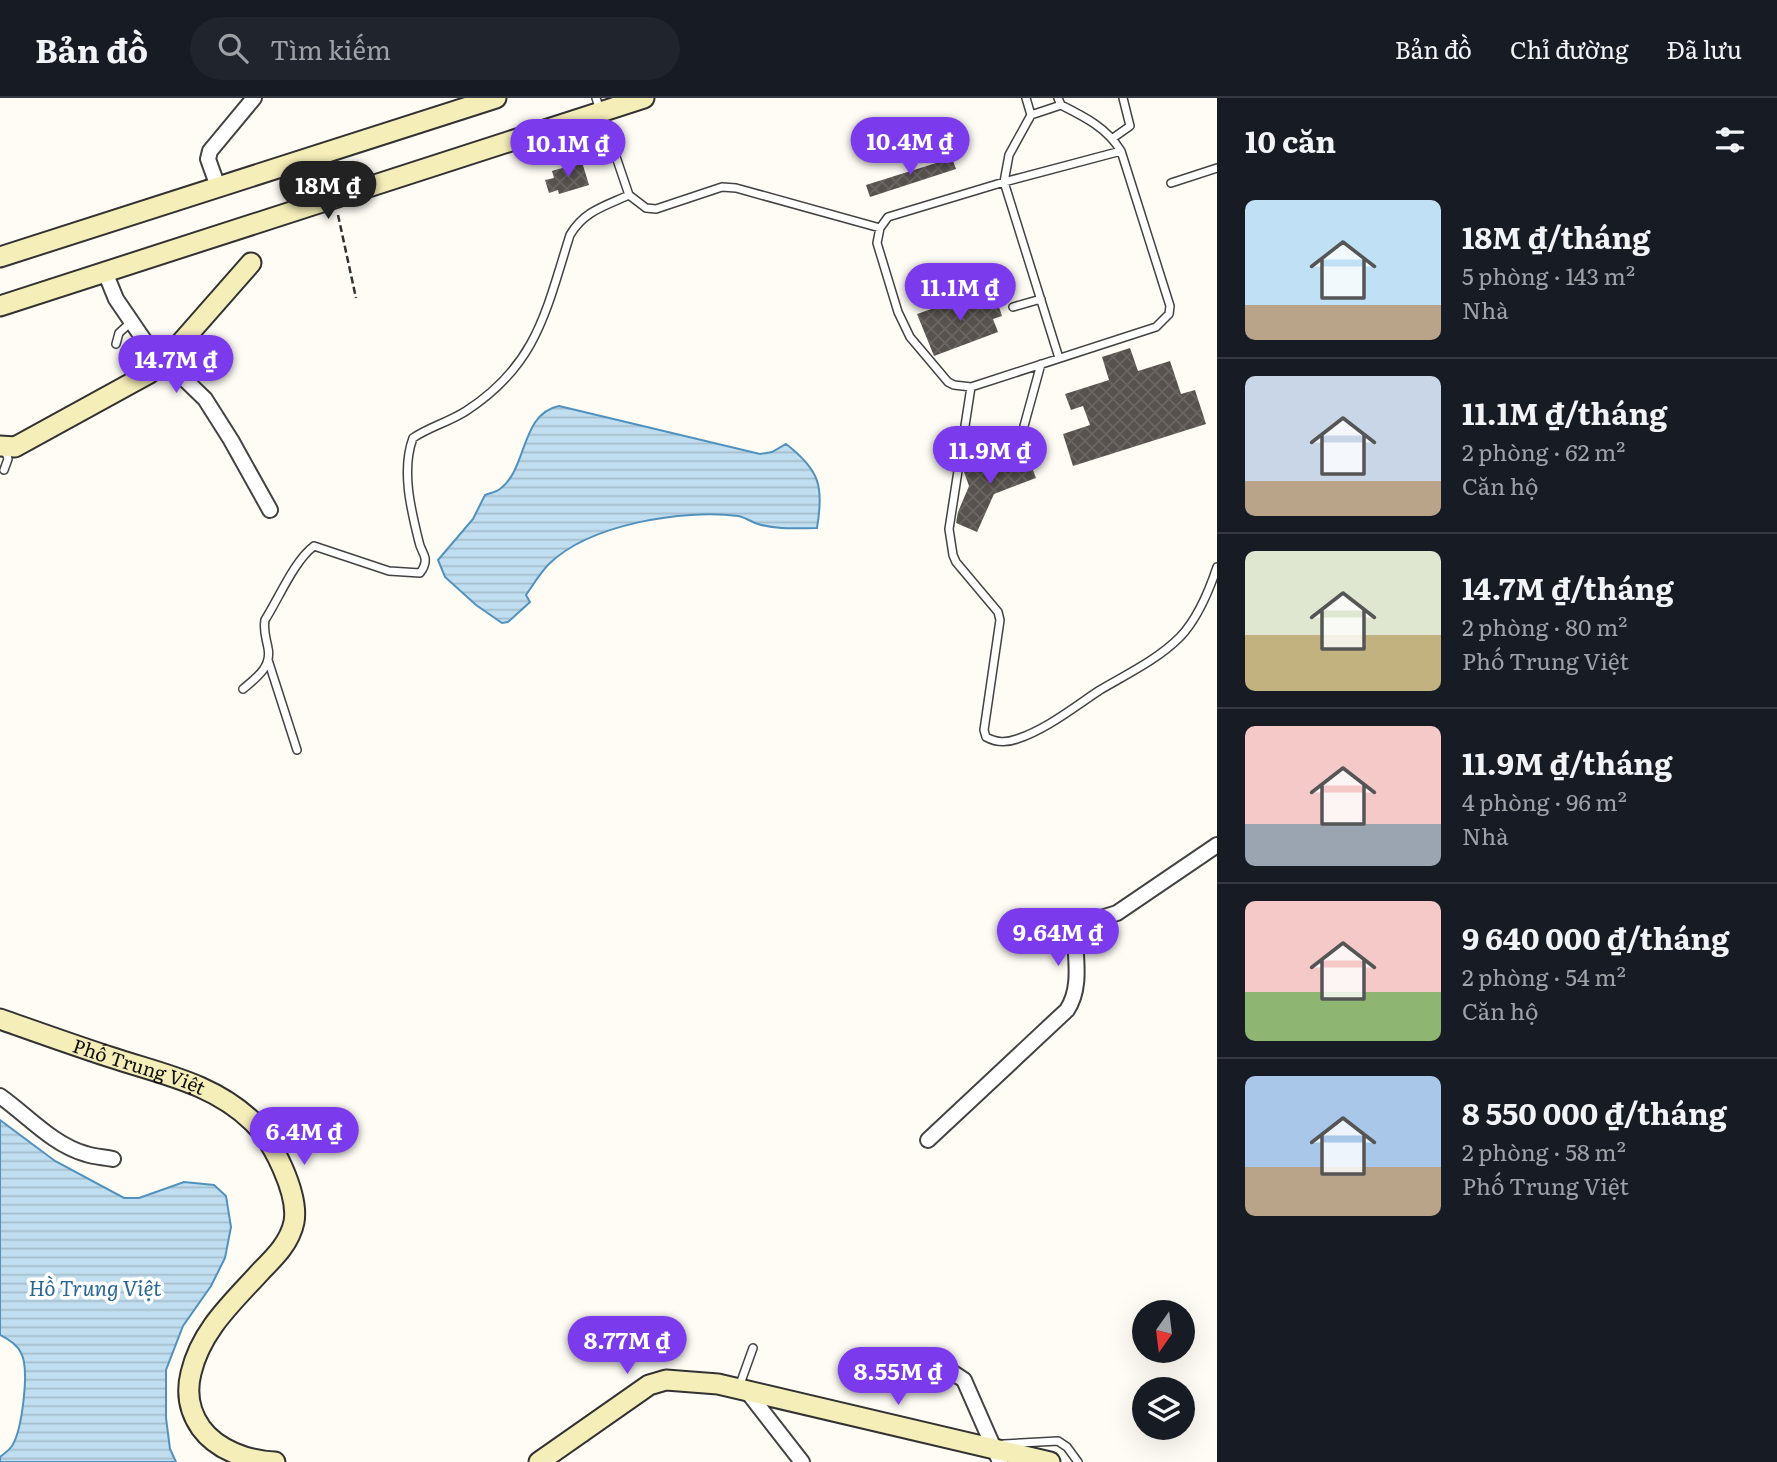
<!DOCTYPE html>
<html lang="vi">
<meta charset="utf-8">
<style>
body{margin:0;font-family:Literata,serif;background:#20242c;color:#f1f3f6;height:100vh;display:flex;flex-direction:column;font-size:26px;white-space:nowrap}
*{box-sizing:border-box;margin:0}
p{font-size:23px;color:#9ea1a6}
.icon{flex:none;width:38px;height:38px;fill:none;stroke:currentColor;stroke-width:2;stroke-linecap:round;stroke-linejoin:round}
.map{position:relative;flex:1;overflow:hidden}
.details{display:flex;flex-direction:column;background:#171b24;width:560px}
.details>*{flex:none}
.needle{width:46px;rotate:194deg}
.buttons{position:absolute;left:1132px;top:1202px;display:grid;gap:14px}
.buttons a{display:grid;place-items:center;width:63px;height:63px;border-radius:50%;background:#171b24;box-shadow:0 7px 28px #0002;font-size:35px}
.price{position:absolute;translate:-50% -60px;padding:0 16px;border-radius:24px;background:#7c3aed;color:#fff;font-size:23px;line-height:46px;filter:drop-shadow(0 2px 4px #0008)}
.price::after{content:'';position:absolute;left:50%;top:42px;width:21px;height:16px;margin-left:-10px;background:inherit;clip-path:polygon(0 0,100% 0,50% 100%)}
.price.selected{background:#222;color:#fff}
ul{padding:0;list-style:none}
li{display:flex;align-items:center;gap:21px;height:175px;padding:0 28px}
li+li{border-top:2px solid #363941}
li span{display:grid;place-items:center;flex:none;width:196px;height:140px;border-radius:10px;color:#555}
li>.icon{margin-inline-start:auto}
span .icon{width:84px;height:84px;fill:#fffc;stroke-width:1}
li b{font-size:30px}
h2{display:flex;justify-content:space-between;align-items:center;height:84px;padding:0 28px;font-size:30px}
header{display:flex;align-items:center;gap:42px;box-sizing:border-box;height:98px;padding:0 35px;background:#171b24;border-bottom:2px solid #363941}
header strong{font-size:33px}
nav{display:flex;gap:38px;margin-inline-start:auto;font-size:24px}
.search{width:490px;height:63px;background:#20242c;display:flex;align-items:center;gap:18px;box-sizing:border-box;padding:0 24px;border-radius:38px;color:#9ea1a6;font-size:26px}
main{display:flex;flex:1;min-height:0}
.map>svg:first-child{display:block}
</style>
<header>
<strong>Bản đồ</strong>
<div class="search"><svg class="icon" aria-label="search" viewBox="0 0 24 24"><circle cx="10" cy="10" r="6"/><path d="M15 15l6 6"/></svg>Tìm kiếm</div>
<nav><a>Bản đồ</a><a>Chỉ đường</a><a>Đã lưu</a></nav>
</header>
<main>
<div class="map">
<svg width="1217" height="1364" viewBox="0 0 1217 1364">
<defs>
<pattern id="water-rules" width="6" height="5" patternUnits="userSpaceOnUse" patternTransform="scale(1.75)"><rect width="6" height="5" fill="#c0deef"/><path d="M0 2.5h6" fill="none" stroke="#a4bdcc"/></pattern>
<pattern id="building-cross-hatch" width="8" height="8" patternUnits="userSpaceOnUse" patternTransform="scale(1.75)"><rect width="8" height="8" fill="#58524e"/><path d="M0 0l8 8M0 8l8-8" fill="none" stroke="#6b6663"/></pattern>
</defs>
<rect width="100%" height="100%" fill="#fefcf5"/>
<path fill="url(#water-rules)" stroke="#5092bd" stroke-width="2" d="M559 308 760 356 772 354 786 346C820 372 824 389 817 430 798 430 777 432 758 426 751 424 745 419 738 418 683 411 590 426 549 466 540 475 533 487 526 497L530 504 508 524 502 525 476 507 445 479 438 462 473 421 485 397C490 395 496 394 500 391 528 370 520 316 559 308Z
M0 1022 55 1063 124 1100H139L184 1084 214 1087 226 1098 231 1129 225 1160 211 1188 183 1228 166 1272V1320L170 1351 176 1364H0V1359C4 1356 9 1352 12 1348 22 1332 30 1271 21 1255 17 1246 8 1241 0 1237Z"/>
<path fill="url(#building-cross-hatch)" d="M952 60 956 71 870 99 866 87Z
M582 64 589 87 559 96 558 92 549 95 545 82 554 80 552 73Z
M983 193 988 206 997 203 1002 218 993 221 998 234 934 258 917 216Z
M1130 250 1138 273 1170 263 1181 296 1195 292 1206 326 1073 368 1063 336 1090 327 1083 308 1071 312 1065 296 1109 282 1102 259Z
M1026 354 1036 380 994 396 977 434 956 425 958 414 969 388 964 374 966 364 979 359 983 370Z"/>
<g fill="none" stroke-linecap="round" stroke-linejoin="round">
<defs>
<path id="lane" d="M596 0 629 97 646 110 656 111 722 89 736 90 880 130
M1026 0 1031 17
M1058 0 1061 7C1085 19 1107 30 1121 53L1170 208 1169 216 1156 229 971 289 954 287 948 284 910 239 898 214 877 145 880 130 888 119 1004 84 1121 53
M1113 40 1130 28 1123 0
M1171 85 1217 70
M1013 209 1041 201
M116 246 119 235 131 224
M1059 260 1004 84 1009 57 1031 17 1061 7
M971 289 949 431 953 457 956 464 998 514 1000 522 984 632 986 639C997 645 1006 645 1017 641 1047 631 1074 609 1100 592 1127 576 1157 562 1180 539 1198 520 1209 493 1217 469
M1024 328 1041 266
M4 372 8 361 5 352
M268 562 297 652
M243 591C256 580 272 569 268 550 266 539 263 533 265 522 279 500 294 463 314 448L389 473 420 475C423 471 426 466 425 460 424 455 420 450 419 444 411 412 401 372 413 340 429 329 449 324 466 313 537 267 546 213 570 137 584 113 605 108 629 97
M739 1289 753 1250
M1004 1346 1058 1343 1067 1349 1078 1364"/>
<path id="street" d="M218 89 208 61 210 53 254 0
M105 174 116 201 144 242 205 301 231 342 270 412
M0 998C27 1017 53 1047 86 1056 95 1059 104 1059 113 1061
M928 1042 1067 912C1081 891 1076 864 1075 840L1078 832 1085 825 1117 815 1217 747
M937 1264 964 1282 1000 1364
M746 1292 802 1364"/>
<g id="secondary">
<path d="M0 159 496 0"/>
<path d="M0 208 644 0"/>
<path d="M0 348 15 349 148 276 164 264 251 165"/>
<path id="s1" d="M0 921C37 934 73 947 110 959 161 976 213 985 253 1024 273 1043 299 1096 294 1124 290 1144 275 1159 262 1172 233 1204 201 1232 191 1275 186 1295 189 1313 201 1330 217 1352 248 1363 275 1364"/>
<path d="M539 1364 649 1287 666 1282 718 1286 1050 1364"/>
</g>
</defs>
<use href="#lane" stroke="#434343" stroke-width="10"/>
<use href="#street" stroke="#434343" stroke-width="18"/>
<use href="#secondary" stroke="#323232" stroke-width="23"/>
<path stroke="#323232" stroke-width="2.5" stroke-dasharray="7 3.5" stroke-linecap="butt" d="M338 117 356 200"/>
<use href="#lane" stroke="#fff" stroke-width="7"/>
<use href="#street" stroke="#fff" stroke-width="14"/>
<use href="#secondary" stroke="#f5eeb9" stroke-width="19"/>
</g>
<g text-anchor="middle" stroke-width="7" stroke-linejoin="round" paint-order="stroke">
<g font-size="19" fill="#101010" stroke="#fff">
<text dy="7" stroke="none"><textPath href="#s1" startOffset="147">Phố Trung Việt</textPath></text>
</g>
<g font-size="21" font-style="italic" fill="#286693" stroke="#fff">
<text x="95" y="1198">Hồ Trung Việt</text>
</g>
</g>
</svg>
<div class="buttons">
<a><svg class="needle" viewBox="-14 -14 28 28"><path d="M0-13l5 13h-10z" fill="#e53935"/><path d="M0 13l5-13h-10z" fill="#9ea1a6"/></svg></a>
<a><svg class="icon" aria-label="layers" viewBox="0 0 24 24"><path d="M12 4l9 5-9 5-9-5zM3 14l9 5 9-5"/></svg></a>
</div>
<b class="price" style="left:910px;top:79px">10.4M ₫</b>
<b class="price" style="left:568px;top:81px">10.1M ₫</b>
<b class="price selected" style="left:328px;top:123px">18M ₫</b>
<b class="price" style="left:960px;top:225px">11.1M ₫</b>
<b class="price" style="left:176px;top:297px">14.7M ₫</b>
<b class="price" style="left:990px;top:388px">11.9M ₫</b>
<b class="price" style="left:1058px;top:870px">9.64M ₫</b>
<b class="price" style="left:304px;top:1069px">6.4M ₫</b>
<b class="price" style="left:627px;top:1278px">8.77M ₫</b>
<b class="price" style="left:898px;top:1309px">8.55M ₫</b>
</div>
<section class="details">
<h2>10 căn<svg class="icon" aria-label="filters" viewBox="0 0 24 24"><path d="M4 7h16M4 17h16"/><circle cx="9" cy="7" r="2"/><circle cx="15" cy="17" r="2"/></svg></h2>
<ul>
<li><span style="background:linear-gradient(#bfe0f5 75%,#b9a48a 0)"><svg class="icon" aria-label="home" viewBox="0 0 24 24"><path d="M3 11l9-7 9 7M6 9v11h12V9"/></svg></span><div><b>18M ₫/tháng</b><p>5 phòng · 143 m²</p><p>Nhà</p></div></li>
<li><span style="background:linear-gradient(#c9d6e8 75%,#b9a48a 0)"><svg class="icon" aria-label="home" viewBox="0 0 24 24"><path d="M3 11l9-7 9 7M6 9v11h12V9"/></svg></span><div><b>11.1M ₫/tháng</b><p>2 phòng · 62 m²</p><p>Căn hộ</p></div></li>
<li><span style="background:linear-gradient(#dfe7d0 60%,#c2b280 0)"><svg class="icon" aria-label="home" viewBox="0 0 24 24"><path d="M3 11l9-7 9 7M6 9v11h12V9"/></svg></span><div><b>14.7M ₫/tháng</b><p>2 phòng · 80 m²</p><p>Phố Trung Việt</p></div></li>
<li><span style="background:linear-gradient(#f6c9c9 70%,#9aa5b1 0)"><svg class="icon" aria-label="home" viewBox="0 0 24 24"><path d="M3 11l9-7 9 7M6 9v11h12V9"/></svg></span><div><b>11.9M ₫/tháng</b><p>4 phòng · 96 m²</p><p>Nhà</p></div></li>
<li><span style="background:linear-gradient(#f6c9c9 65%,#8fb573 0)"><svg class="icon" aria-label="home" viewBox="0 0 24 24"><path d="M3 11l9-7 9 7M6 9v11h12V9"/></svg></span><div><b>9 640 000 ₫/tháng</b><p>2 phòng · 54 m²</p><p>Căn hộ</p></div></li>
<li><span style="background:linear-gradient(#a9c7e8 65%,#b9a48a 0)"><svg class="icon" aria-label="home" viewBox="0 0 24 24"><path d="M3 11l9-7 9 7M6 9v11h12V9"/></svg></span><div><b>8 550 000 ₫/tháng</b><p>2 phòng · 58 m²</p><p>Phố Trung Việt</p></div></li>
</ul>
</section>
</main>
